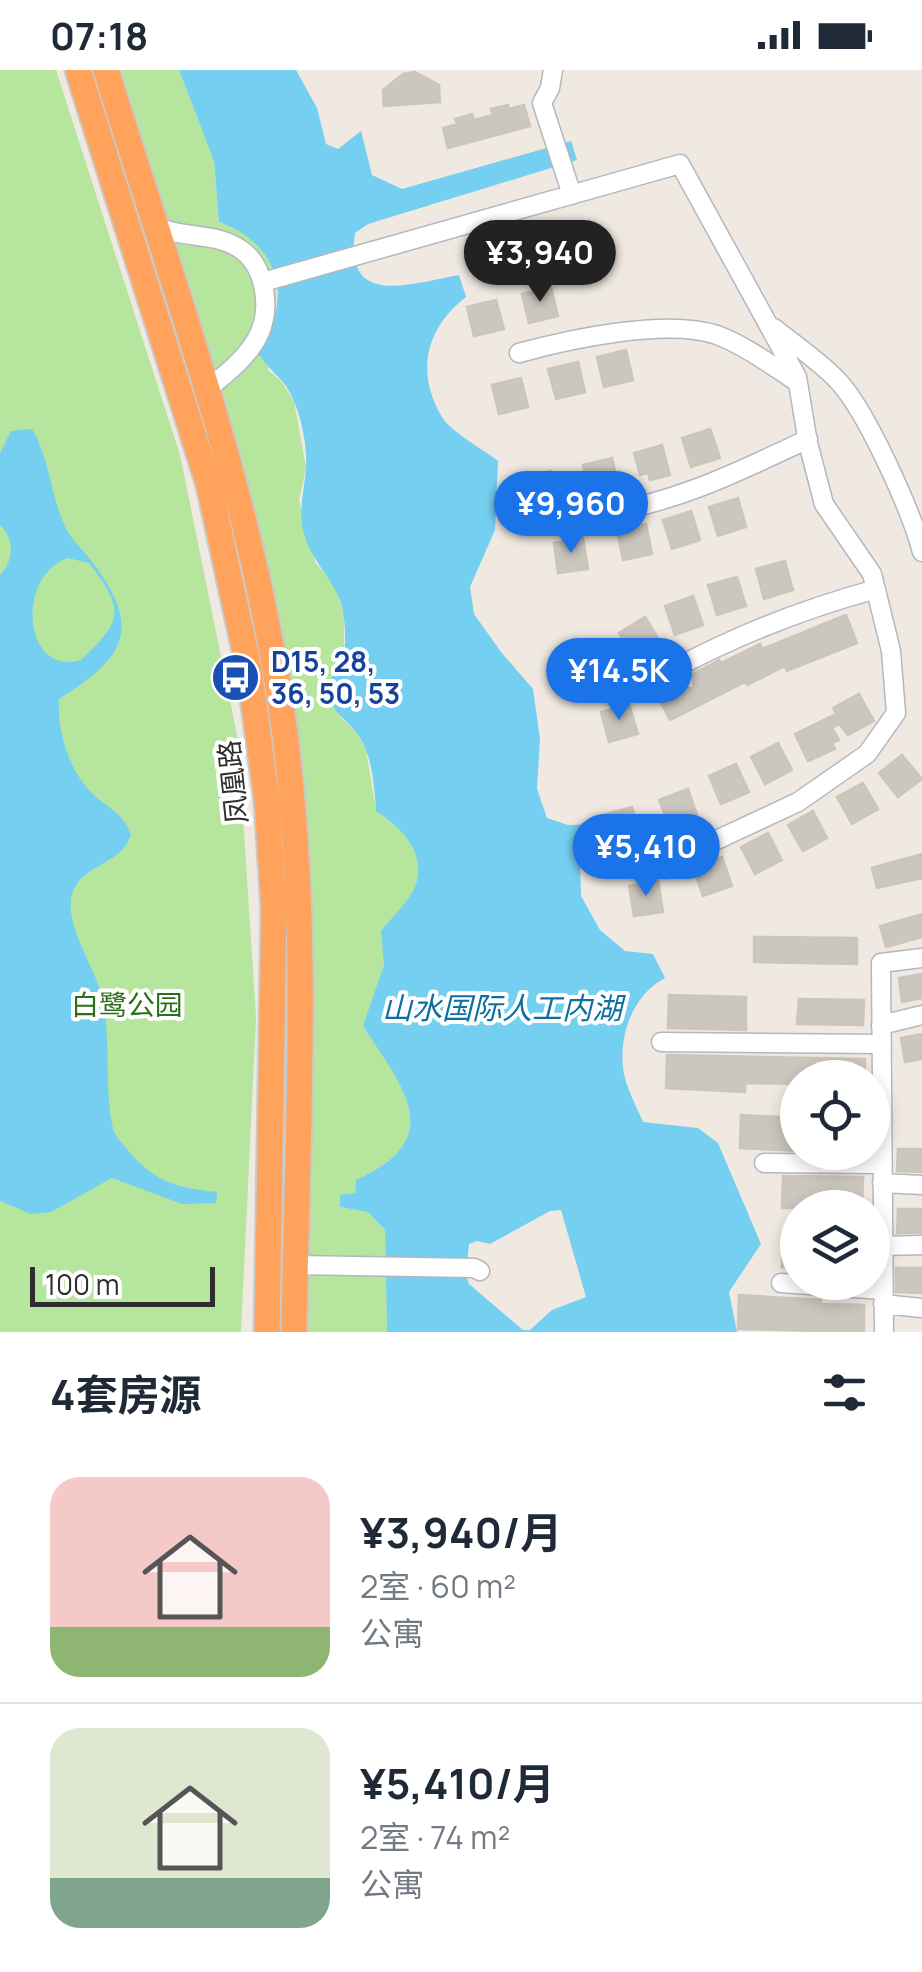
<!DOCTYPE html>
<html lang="zh">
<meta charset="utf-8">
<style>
body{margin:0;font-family:Manrope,"Noto Sans SC",sans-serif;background:#f2f2f3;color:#1f2937;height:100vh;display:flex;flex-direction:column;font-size:38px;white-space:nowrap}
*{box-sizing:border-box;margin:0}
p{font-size:32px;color:#747a83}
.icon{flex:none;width:55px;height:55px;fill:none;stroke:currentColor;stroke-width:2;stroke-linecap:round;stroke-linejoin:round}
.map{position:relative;height:1262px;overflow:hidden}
.drawer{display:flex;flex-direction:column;background:#fff;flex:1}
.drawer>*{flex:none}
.fabs{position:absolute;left:780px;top:990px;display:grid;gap:20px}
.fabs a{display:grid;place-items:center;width:110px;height:110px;border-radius:50%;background:#fff;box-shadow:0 5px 15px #0003;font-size:50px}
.scale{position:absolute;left:30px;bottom:25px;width:185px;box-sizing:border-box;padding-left:10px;border:5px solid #2e2e2e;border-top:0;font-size:28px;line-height:35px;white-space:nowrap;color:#2e2e2e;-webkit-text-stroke:8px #fff;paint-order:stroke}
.price{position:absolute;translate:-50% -85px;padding:0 22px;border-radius:35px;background:#1a73e8;color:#fff;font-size:32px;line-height:65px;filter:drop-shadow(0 2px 5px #0008)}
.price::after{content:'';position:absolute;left:50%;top:60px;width:30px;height:22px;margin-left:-15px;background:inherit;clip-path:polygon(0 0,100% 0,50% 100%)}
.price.selected{background:#222;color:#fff}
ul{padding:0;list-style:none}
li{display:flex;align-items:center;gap:30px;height:250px;padding:0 50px}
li+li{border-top:2px solid #e0e1e3}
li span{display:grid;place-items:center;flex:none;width:280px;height:200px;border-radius:30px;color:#555}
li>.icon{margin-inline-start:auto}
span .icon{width:120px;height:120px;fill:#fffc;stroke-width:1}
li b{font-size:42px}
h2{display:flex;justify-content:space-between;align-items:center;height:120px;padding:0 50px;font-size:42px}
.status{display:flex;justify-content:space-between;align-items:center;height:70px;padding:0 50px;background:#fff;direction:ltr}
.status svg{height:28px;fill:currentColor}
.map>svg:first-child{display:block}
</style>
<div class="status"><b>07:18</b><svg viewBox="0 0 49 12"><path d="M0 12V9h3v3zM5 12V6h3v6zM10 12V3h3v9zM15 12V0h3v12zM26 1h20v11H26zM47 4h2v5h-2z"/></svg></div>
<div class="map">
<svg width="922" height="1262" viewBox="0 0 922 1262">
<rect width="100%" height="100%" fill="#efe9e1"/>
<path fill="#b6e59e" d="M0 0H56L180 385 238 670 256 947 241 1262H0Z
M115 0H179L214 91 219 152C297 180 275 235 268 300L282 312 294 332 306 397 299 431 315 492 335 516 344 544V582L331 605 340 647 358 664 366 680 376 740C402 757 425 781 416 814 412 830 391 848 382 861L384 895 364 956C403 1018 449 1068 356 1110L355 1123 340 1126V1137L368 1142 385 1160 387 1262H302L291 659Z"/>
<path fill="#75cff0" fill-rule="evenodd" d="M179 0H296L317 38 326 74 338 79 361 61 372 105 402 119 571 71 577 90 368 154 355 163C344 239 413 213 459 205L466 227C426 258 415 302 442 347 450 361 484 380 498 391L495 460 470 517 474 544 501 582 533 619 540 669 537 719 547 748 568 755 592 754 580 789 581 826 600 860 625 881 653 884 665 908C634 924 619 963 623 998 625 1016 636 1035 643 1052L698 1058 718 1073 761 1174 729 1222 737 1262H387L385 1160 368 1142 340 1137V1125L355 1123 356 1110C449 1068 403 1018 363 956L384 895 381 861C391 848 411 830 416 814 425 781 402 758 376 741 374 716 373 688 359 666 350 652 330 642 329 623 328 605 341 595 344 580 346 571 345 558 344 549 343 517 314 497 305 467 297 443 304 423 306 399 308 373 299 331 282 311 273 301 265 294 257 282 294 231 281 174 219 152L214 91ZM561 1140 586 1227 552 1240 530 1260H523L469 1214 466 1205 469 1174 477 1171 490 1174 550 1141Z
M32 359C51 391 50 429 68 462 75 473 85 482 93 493 143 560 125 587 59 629 57 661 69 702 94 725 109 739 123 742 131 765 122 794 84 794 73 821 61 852 97 899 103 930 111 972 104 1017 113 1059 115 1066 121 1072 126 1078 152 1111 176 1118 217 1122L216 1133 182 1134 112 1108 51 1142 31 1144 0 1131V505C14 491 15 469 0 455V383L11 361ZM68 488 89 493C126 541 122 551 81 590 22 607 16 505 68 488Z"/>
<path fill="#cbc7bf" stroke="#cbc5ba" stroke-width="2.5" d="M415 2 439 15 440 32 384 36 383 20 403 4Z
M508 35 509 39 524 35 530 56 448 78 443 58 457 54 455 49 472 44 474 50 493 45 491 39Z
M551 217 558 246 529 253 522 224Z
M496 230 504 259 474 266 467 237Z
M626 280 633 310 604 317 597 287Z
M578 292 585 322 556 329 548 299Z
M521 308 528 337 499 344 492 315Z
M710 359 720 388 691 397 682 368Z
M662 375 670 405 650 410 648 403 640 405 634 383Z
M612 388 619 418 590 424 583 395Z
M551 401 559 430 529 437 522 408Z
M738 428 746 457 718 466 709 437Z
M691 441 700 470 672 479 663 450Z
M646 454 652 484 623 490 617 460Z
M583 468 588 499 558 503 554 473Z
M785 491 793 520 764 529 756 499Z
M737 507 746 536 717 545 708 515Z
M693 526 703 555 675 565 665 536Z
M846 545 857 573 787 601 785 596 747 615 745 612 670 650 656 623 683 610 689 619 694 617 692 604 712 594 719 590 721 593 760 574 762 579Z
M645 547 661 573 635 589 619 563Z
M594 570 606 598 579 610 566 582Z
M859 624 874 651 848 665 839 654 832 658 839 670 832 673 835 679 808 691 795 664 836 644 833 638Z
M629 634 638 664 609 672 601 642Z
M778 673 792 700 765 714 751 687Z
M902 685 922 709 898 727 879 703Z
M736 694 749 722 721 734 709 706Z
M863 713 878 739 852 754 837 727Z
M688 719 698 748 670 758 659 730Z
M632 737 640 766 612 774 603 745Z
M813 741 827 768 803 781 788 755Z
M768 763 782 790 755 804 741 777Z
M922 784V808L877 818 872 798Z
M722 787 732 816 703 826 693 797Z
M658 811 663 842 634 846 629 816Z
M922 844V867L886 877 880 856Z
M754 867 857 868V894L754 892Z
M922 904V928L902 932 899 908Z
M669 925 746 927V960L668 958Z
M799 929 864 930 863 955 797 954Z
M922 964V989L905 992 901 968Z
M667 985 865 989V1008H798V1014L745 1013V1022L666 1018Z
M741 1045 798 1048V1081L740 1078Z
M898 1079H922V1102L897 1101Z
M783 1106 863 1107 862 1138H782Z
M898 1139H922V1163H897Z
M783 1164H798V1197H782Z
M896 1198H922V1223L896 1222Z
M739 1225 821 1230V1234L864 1235V1262L738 1259Z"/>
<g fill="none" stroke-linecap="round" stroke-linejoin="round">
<defs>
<path id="minor" d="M553 0 550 18 542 33 572 125
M154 155C181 169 211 162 237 177 265 193 271 235 260 262 250 286 225 305 206 320
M263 212 680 94 797 307 808 373 824 434 872 504 891 581 896 643 867 684 798 732 691 782 666 778 648 794 667 799 691 782
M774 258C796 276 822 293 840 313 868 345 911 440 922 482
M519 283C570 269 667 248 717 265 746 276 771 295 797 312
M593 446C677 432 732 405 808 369
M619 617C656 612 686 591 720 576 771 552 822 534 876 519
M881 955 922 945
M661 972 882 974
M764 1093 882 1094
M882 1113 922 1115
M883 1176 922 1175
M295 1195 474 1198 480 1201
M781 1213 883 1220
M883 1234 922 1238
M884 1262 881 893 922 888"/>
<path id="highway" d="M78 0 209 415 249 599 267 730 274 839 267 1262
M106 0C173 216 254 432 284 657 311 858 297 1060 294 1262"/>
</defs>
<use href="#minor" stroke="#b4b7c1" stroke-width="21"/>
<use href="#highway" stroke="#c9c9c9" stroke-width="29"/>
<use href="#minor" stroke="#fff" stroke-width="18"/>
<use href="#highway" stroke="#ffa35c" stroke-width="25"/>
</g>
<defs>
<symbol id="bus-disc" viewBox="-11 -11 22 22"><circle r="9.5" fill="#1a4fb4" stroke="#fff"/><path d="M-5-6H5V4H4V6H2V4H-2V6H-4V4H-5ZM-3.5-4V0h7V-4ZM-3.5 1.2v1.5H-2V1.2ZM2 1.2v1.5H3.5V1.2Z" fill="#fff"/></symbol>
</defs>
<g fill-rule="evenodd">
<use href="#bus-disc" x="208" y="580" width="55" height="55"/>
</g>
<g text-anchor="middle" stroke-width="8" stroke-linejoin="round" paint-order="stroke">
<g font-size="28" font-weight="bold" fill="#164399" stroke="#fff" text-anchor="start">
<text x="271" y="602">D15, 28,<tspan x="271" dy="32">36, 50, 53</tspan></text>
</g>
<g font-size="28" fill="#2e2e2e" stroke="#fff">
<text transform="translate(233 712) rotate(-96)" y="10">凤凰路</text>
</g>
<g font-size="28" fill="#2c6e1b" stroke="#fff">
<text x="127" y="945">白鹭公园</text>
</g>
<g font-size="30" font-style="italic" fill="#0d6fa3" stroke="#fff">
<text x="502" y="949">山水国际人工内湖</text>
</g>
</g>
</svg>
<div class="fabs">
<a><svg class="icon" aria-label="locate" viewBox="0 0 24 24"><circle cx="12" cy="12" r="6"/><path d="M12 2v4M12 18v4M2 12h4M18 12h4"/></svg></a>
<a><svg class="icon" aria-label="layers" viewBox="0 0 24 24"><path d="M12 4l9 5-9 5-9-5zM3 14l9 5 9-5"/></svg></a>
</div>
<div class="scale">100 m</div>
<b class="price selected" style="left:540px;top:235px">¥3,940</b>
<b class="price" style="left:571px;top:486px">¥9,960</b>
<b class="price" style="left:619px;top:653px">¥14.5K</b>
<b class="price" style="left:646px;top:829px">¥5,410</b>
</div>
<section class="drawer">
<h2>4套房源<svg class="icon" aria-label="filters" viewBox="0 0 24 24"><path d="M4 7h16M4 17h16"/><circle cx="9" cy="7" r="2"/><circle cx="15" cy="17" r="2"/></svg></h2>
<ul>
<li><span style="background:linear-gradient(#f6c9c9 75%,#8fb573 0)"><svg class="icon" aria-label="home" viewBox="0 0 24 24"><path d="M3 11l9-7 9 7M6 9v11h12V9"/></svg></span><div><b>¥3,940/月</b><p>2室 · 60 m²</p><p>公寓</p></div></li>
<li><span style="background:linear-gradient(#dfe7d0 75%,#7fa58c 0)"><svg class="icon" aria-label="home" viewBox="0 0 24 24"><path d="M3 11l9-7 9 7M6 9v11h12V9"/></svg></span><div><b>¥5,410/月</b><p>2室 · 74 m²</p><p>公寓</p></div></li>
</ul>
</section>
